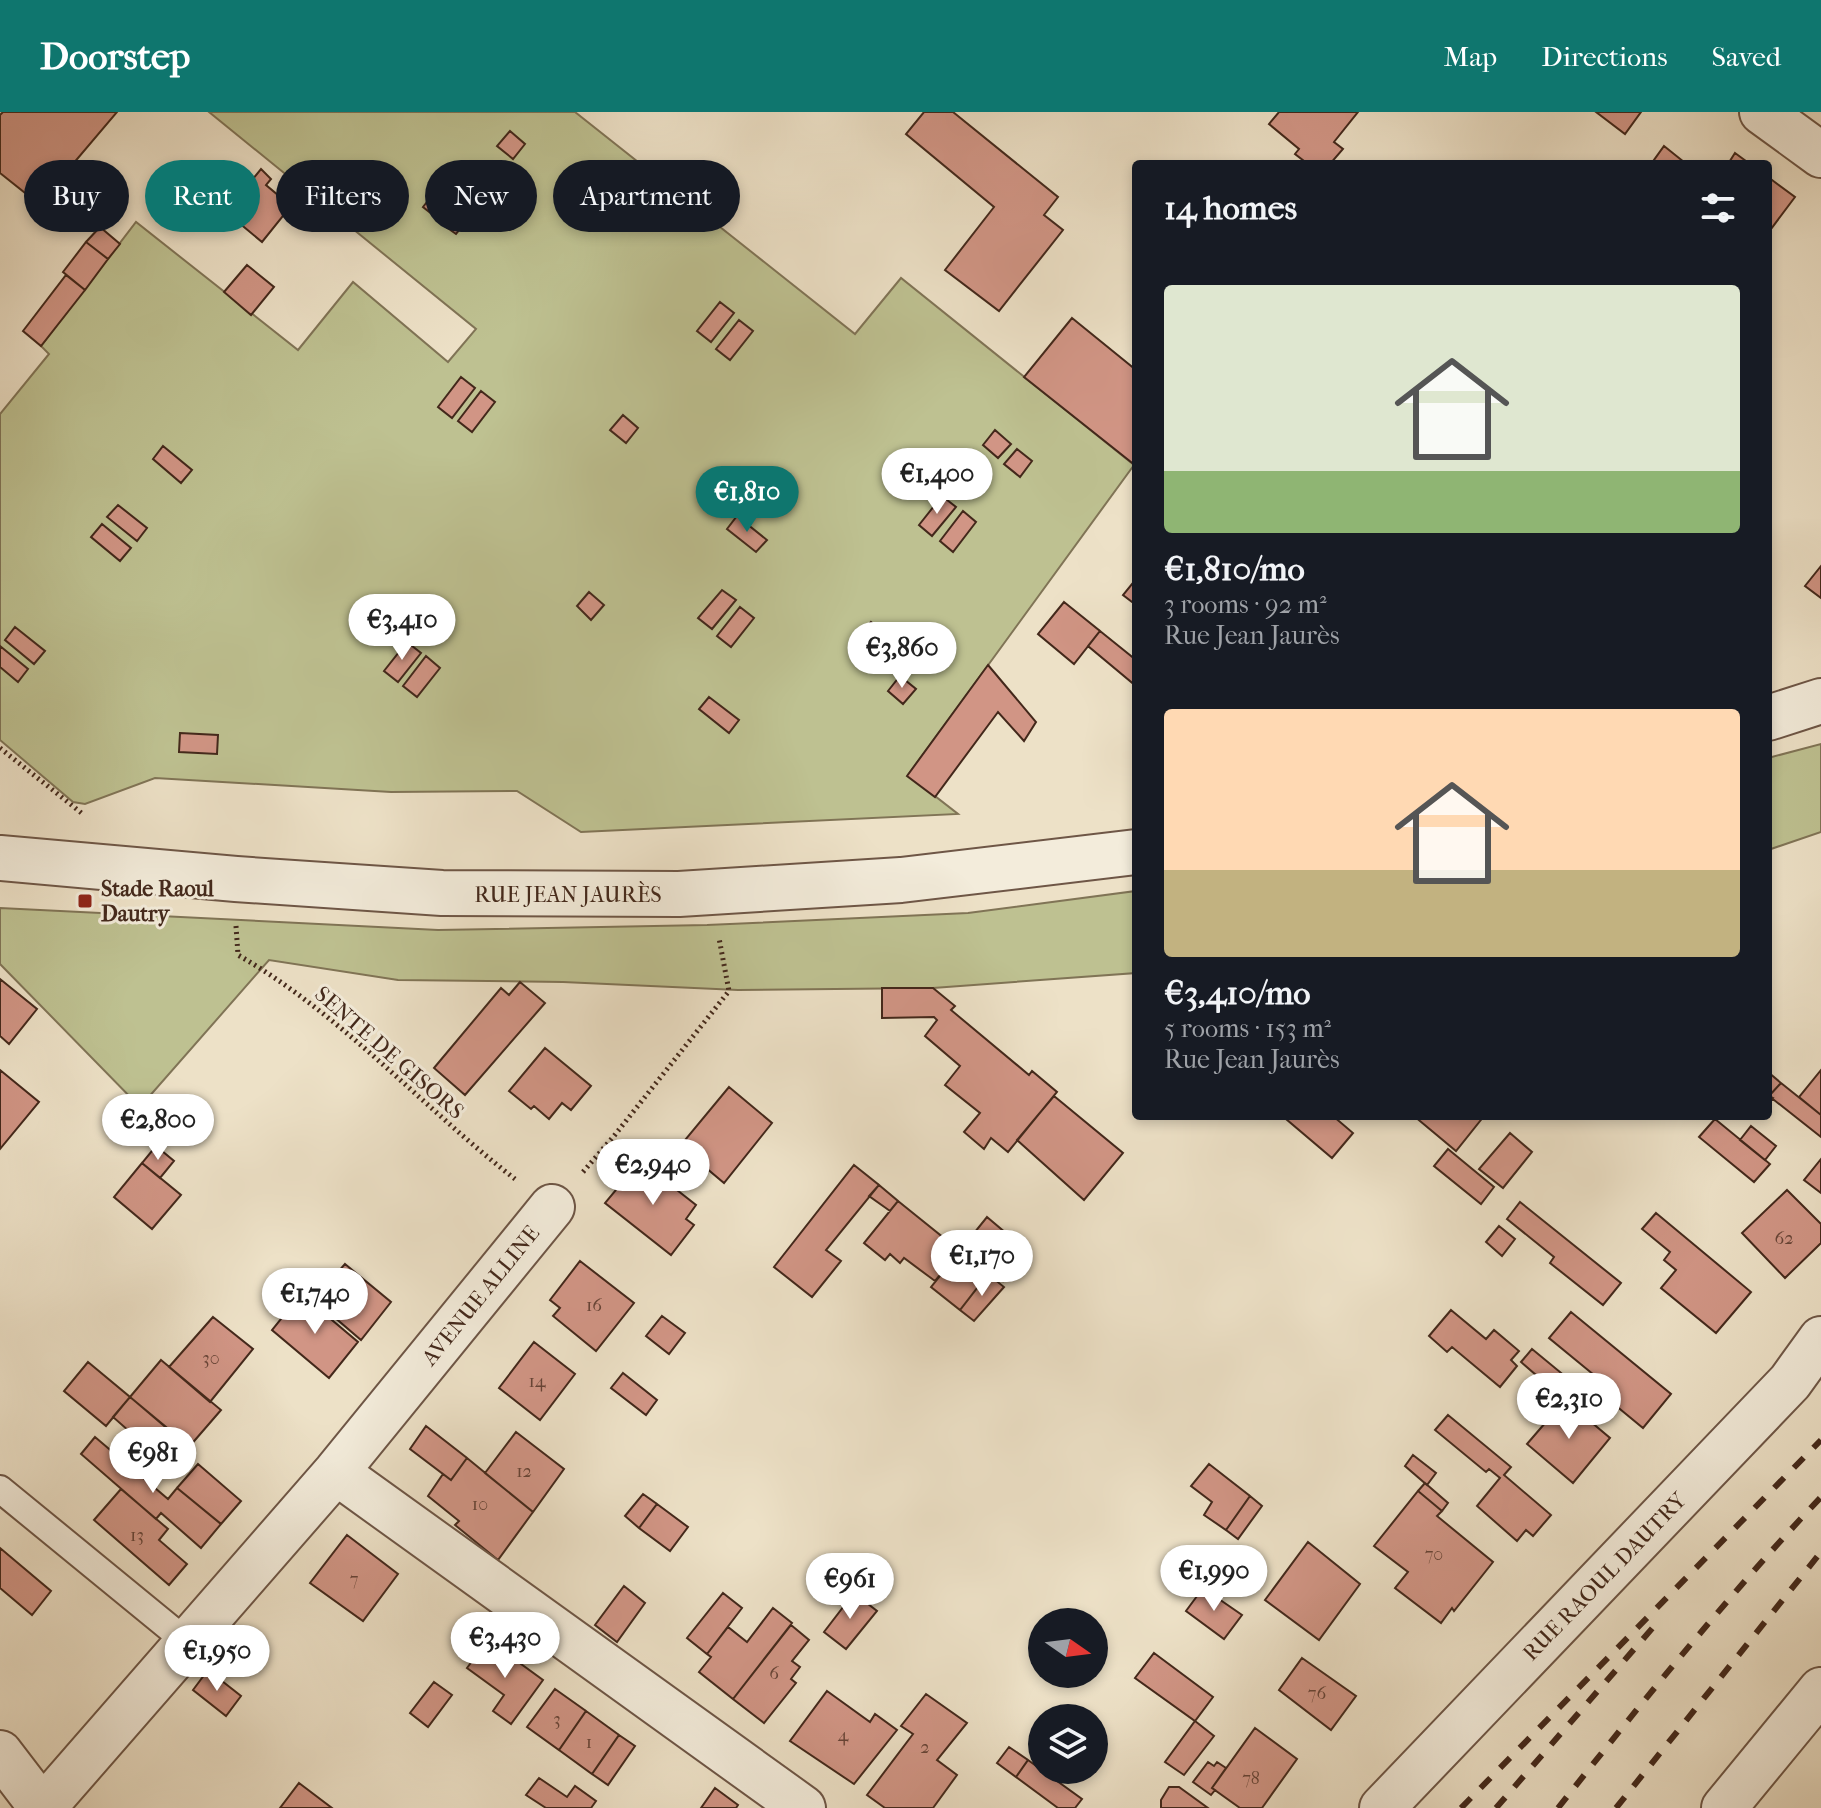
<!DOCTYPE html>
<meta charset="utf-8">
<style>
body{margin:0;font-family:"IM FELL French Canon",serif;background:#242831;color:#f1f3f6;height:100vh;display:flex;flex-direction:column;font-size:30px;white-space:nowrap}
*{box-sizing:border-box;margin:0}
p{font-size:26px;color:#9ea1a6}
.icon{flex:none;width:44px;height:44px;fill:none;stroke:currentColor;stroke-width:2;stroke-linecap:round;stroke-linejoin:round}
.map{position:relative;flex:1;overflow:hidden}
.panel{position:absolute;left:1132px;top:48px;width:640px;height:960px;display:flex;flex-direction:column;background:#171b24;border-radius:8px;box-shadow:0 4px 12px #0003}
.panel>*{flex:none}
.banner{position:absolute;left:24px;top:48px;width:760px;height:72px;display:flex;gap:16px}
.needle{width:52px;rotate:104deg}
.tools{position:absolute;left:1028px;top:1496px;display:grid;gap:16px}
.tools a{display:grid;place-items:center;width:80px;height:80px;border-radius:50%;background:#171b24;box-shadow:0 4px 12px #0003;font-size:40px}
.price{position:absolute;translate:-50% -68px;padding:0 18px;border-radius:28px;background:#fff;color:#222;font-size:26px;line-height:52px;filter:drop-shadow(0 2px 4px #0008)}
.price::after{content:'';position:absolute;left:50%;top:48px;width:24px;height:18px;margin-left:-12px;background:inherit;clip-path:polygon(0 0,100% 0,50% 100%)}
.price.selected{background:#0f766e;color:#fff}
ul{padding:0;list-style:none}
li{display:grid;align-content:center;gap:16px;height:424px;padding:0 32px}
li span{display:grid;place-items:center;height:248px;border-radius:8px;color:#555}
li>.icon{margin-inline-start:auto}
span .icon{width:144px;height:144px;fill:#fffc;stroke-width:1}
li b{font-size:34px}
h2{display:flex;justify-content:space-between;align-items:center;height:96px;padding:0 32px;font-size:34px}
.chip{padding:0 28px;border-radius:36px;background:#171b24;box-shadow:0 4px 12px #0003;font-size:28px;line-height:72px}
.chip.selected{background:#0f766e;color:#fff}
header{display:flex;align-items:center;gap:48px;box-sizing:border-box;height:112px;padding:0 40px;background:#0f766e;color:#fff}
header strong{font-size:38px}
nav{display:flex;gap:44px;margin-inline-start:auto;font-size:28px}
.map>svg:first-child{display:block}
</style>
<header>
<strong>Doorstep</strong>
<nav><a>Map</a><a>Directions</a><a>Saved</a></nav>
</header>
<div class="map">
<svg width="1821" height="1696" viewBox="0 0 1821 1696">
<rect width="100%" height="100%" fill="#ede1c7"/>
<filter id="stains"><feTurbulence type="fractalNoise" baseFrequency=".0025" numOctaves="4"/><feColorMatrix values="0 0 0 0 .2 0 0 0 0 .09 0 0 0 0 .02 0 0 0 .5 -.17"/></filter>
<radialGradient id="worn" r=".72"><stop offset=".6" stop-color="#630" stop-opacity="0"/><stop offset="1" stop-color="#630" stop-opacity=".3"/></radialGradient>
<path fill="#bec191" stroke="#807456" stroke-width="2" d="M209 0H575L855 222 901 166 1134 353 908 663 958 702 581 720 517 679 391 680 155 666 85 692 73 690 0 628V302L49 242 41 234 136 110 298 238 353 170 448 250 476 217Z
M1821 632V720L1768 738V646Z
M1136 779V861L933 876 738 878 563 870 398 868 269 848 140 995 0 852V796L438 818 707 813 968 801Z"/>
<path fill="#d19585" stroke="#43281b" stroke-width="2" d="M3 0H117L39 92 0 61V3Z
M924 0H953L1058 85 1044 103 1063 118 999 199 945 158 994 95 906 22Z
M1279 0H1358L1334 30 1343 37 1330 52H1308L1295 42 1299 37 1269 12Z
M1596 0H1641L1625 22Z
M510 19 525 32 513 47 497 34Z
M1664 34 1684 50 1682 52H1658L1654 48Z
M1735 41 1750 52H1728Z
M261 57 271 67 266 73 291 94 262 130 226 100Z
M1768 65 1795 85 1768 121Z
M446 66 460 76 437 106 423 95Z
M466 82 480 93 456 122 442 112Z
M100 115 120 132 108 147 86 130Z
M86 130 108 147 85 178 63 160Z
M247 153 274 175 251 203 224 180Z
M66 163 85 178 41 234 23 219Z
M720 190 734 201 711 230 697 219Z
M1072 206 1136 258V354L1024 265Z
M739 208 753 219 730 248 716 237Z
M461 265 475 276 452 306 438 295Z
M481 279 495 290 472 320 458 309Z
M623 303 638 316 626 331 610 318Z
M995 318 1011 332 998 346 983 333Z
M163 334 192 358 181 371 153 347Z
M1017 337 1032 349 1020 365 1004 352Z
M942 384 956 395 932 424 919 413Z
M118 393 147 416 137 429 107 405Z
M963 399 976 410 953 440 940 429Z
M737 404 767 428 756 440 727 417Z
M102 412 131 436 120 449 91 425Z
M1821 454V486L1805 474Z
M1136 467V493L1123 483Z
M722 478 736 488 712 517 698 506Z
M589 480 604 493 591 508 577 494Z
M1064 490 1100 519 1074 552 1038 522Z
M740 495 754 506 731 535 717 524Z
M871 510 887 523 873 538 858 525Z
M15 515 45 539 34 552 5 528Z
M1100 519 1136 548V574L1088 534Z
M407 530 421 541 398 570 384 559Z
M0 534 28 557 18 570 0 555Z
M426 544 440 556 417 585 403 574Z
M988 553 1036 610 1024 629 998 600 935 685 907 664Z
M900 564 916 577 903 592 888 579Z
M709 585 739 608 729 621 699 597Z
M180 621 218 623 217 642 179 640Z
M0 867 37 897 9 932 0 924Z
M520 870 545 891 465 983 434 956 501 876 509 883Z
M882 876H933L955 894 951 898 1029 963 1032 959 1057 980 1008 1040 991 1026 984 1037 964 1020 980 1001 945 973 960 954 925 924 937 908 934 905 882 906Z
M545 936 591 974 571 998 562 991 549 1007 534 994 531 997 509 979Z
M0 958 39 990 0 1037Z
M1821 958V1003L1799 985Z
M1768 960 1781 971 1769 984 1773 986 1768 992Z
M1781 971 1821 1003V1025L1769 984Z
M729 975 772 1011 724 1071 680 1034Z
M1054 984 1123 1041 1084 1088 1017 1028Z
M1288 1004H1333L1353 1021 1332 1046 1286 1007Z
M1414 1004H1484L1456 1039Z
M1715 1007 1770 1052 1754 1070 1699 1025Z
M1751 1014 1776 1034 1765 1048 1740 1028Z
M1510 1021 1532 1040 1503 1076 1479 1057Z
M156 1034 174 1049 160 1066 142 1051Z
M1448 1037 1494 1075 1481 1092 1434 1054Z
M1821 1047V1081L1804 1068Z
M640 1049 696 1093 686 1107 694 1113 671 1143 605 1091Z
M142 1051 181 1083 152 1117 114 1085Z
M854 1053 879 1073 826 1138 841 1149 812 1185 774 1155Z
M879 1073 898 1089 890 1099 869 1084Z
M1787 1078 1821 1112V1131L1785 1166 1742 1121Z
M898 1089 960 1139 935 1169 904 1146 900 1151 890 1142 885 1148 864 1131Z
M1520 1090 1621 1171 1603 1193 1550 1151 1554 1145 1507 1107Z
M1656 1101 1751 1180 1716 1221 1661 1176 1676 1158 1664 1148 1670 1140 1642 1117Z
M987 1105 1007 1122 983 1153 962 1136Z
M1499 1114 1515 1127 1502 1144 1486 1130Z
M1007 1122 1028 1139 1003 1169 983 1153Z
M960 1139 988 1162 960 1198 931 1175Z
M580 1149 634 1191 596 1239 553 1204 560 1196 550 1188Z
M345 1152 391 1190 361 1228 333 1204 349 1184 330 1169Z
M988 1162 1004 1175 974 1209 960 1198Z
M301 1182 358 1230 329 1266 272 1218Z
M1451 1198 1486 1227 1494 1218 1519 1239 1511 1248 1517 1254 1500 1275 1452 1235 1447 1240 1429 1224Z
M1571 1200 1671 1282 1643 1316 1598 1279 1605 1272 1549 1226Z
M662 1204 685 1221 669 1242 646 1224Z
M213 1205 253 1237 210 1290 169 1255Z
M534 1230 575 1262 540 1308 499 1276Z
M1532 1237 1577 1274 1565 1288 1521 1250Z
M161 1248 221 1298 189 1335 130 1285Z
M88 1250 130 1285 106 1314 64 1279Z
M623 1261 657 1288 646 1303 611 1276Z
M130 1285 184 1330 174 1342 130 1320 113 1305Z
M1565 1288 1610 1326 1573 1371 1527 1332Z
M1448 1303 1511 1355 1504 1363 1551 1403 1533 1424 1526 1418 1517 1429 1477 1394 1500 1366 1489 1357 1486 1360 1435 1318Z
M426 1314 467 1346 451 1368 410 1337Z
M516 1320 564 1357 533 1400 485 1361Z
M95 1325 168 1387 177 1376 221 1412 201 1436 161 1401 156 1407 81 1342Z
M1413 1343 1436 1361 1427 1373 1405 1354Z
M467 1346 533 1400 498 1448 455 1413 459 1409 428 1384 443 1362 451 1368Z
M198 1352 241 1389 221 1412 177 1376Z
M1209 1352 1250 1384 1226 1418 1204 1403 1212 1390 1191 1374Z
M1425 1371 1448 1391 1442 1399 1418 1379Z
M121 1377 168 1417 159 1428 187 1452 169 1473 94 1408Z
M1418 1379 1442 1399 1437 1404 1493 1450 1454 1499 1452 1496 1441 1511 1395 1476 1408 1460 1374 1434Z
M643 1382 657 1392 639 1416 625 1404Z
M1250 1384 1262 1394 1238 1427 1226 1418Z
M657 1392 688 1415 670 1439 639 1416Z
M347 1423 398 1462 363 1509 310 1471Z
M1308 1430 1360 1472 1319 1528 1265 1488Z
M0 1436 51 1479 32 1503 0 1476Z
M624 1474 645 1491 617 1530 595 1513Z
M1203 1476 1242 1503 1224 1527 1186 1499Z
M723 1481 742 1496 707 1542 687 1526Z
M854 1481 877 1499 846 1537 824 1520Z
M773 1496 792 1511 733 1587 699 1560 711 1545 707 1542 728 1515 747 1530Z
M791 1513 809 1528 792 1549 800 1555 791 1567 796 1571 764 1611 733 1587Z
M488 1528 543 1568 511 1612 493 1599 504 1583 467 1556Z
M1154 1541 1213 1585 1195 1609 1135 1566Z
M1302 1546 1356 1584 1331 1618 1279 1578Z
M208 1558 241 1584 226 1604 193 1578Z
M434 1570 452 1583 428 1615 410 1601Z
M555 1577 586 1599 559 1638 527 1615Z
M827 1579 870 1610 875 1602 897 1618 854 1672 790 1629Z
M926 1582 967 1611 937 1648 957 1663 933 1696H885L867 1683 913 1622 901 1614Z
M586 1599 619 1623 592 1662 559 1638Z
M1195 1609 1214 1624 1184 1663 1165 1650Z
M1255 1616 1297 1647 1262 1696H1240L1212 1676Z
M619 1623 635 1634 608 1673 592 1662Z
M1009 1635 1028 1648 1016 1665 997 1651Z
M1028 1648 1082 1687 1075 1696H1058L1016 1665Z
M1208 1650 1214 1654 1217 1650 1226 1656 1212 1676 1215 1678 1211 1683 1193 1670Z
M539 1666 567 1685 575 1674 596 1689 591 1696H546L526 1683Z
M299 1671 332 1696H280Z
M1169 1675H1179L1208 1696H1161V1688Z
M715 1676 738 1693 736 1696H701Z"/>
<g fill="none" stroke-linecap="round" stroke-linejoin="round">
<defs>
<path id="lane" d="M0 1377 188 1531"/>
<path id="street" d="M1762 0 1821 43
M1768 606 1821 589
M0 746 236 767 442 781 679 782 901 768 1136 740
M336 1360 803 1696
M0 1641 42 1696
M43 1696 336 1360 552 1095
M1382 1696 1790 1270 1821 1227
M1724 1696 1821 1578"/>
</defs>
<use href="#lane" stroke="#6e5646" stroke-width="30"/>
<use href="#street" stroke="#6e5646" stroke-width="48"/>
<path stroke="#43281b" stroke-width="5" stroke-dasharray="2 4" stroke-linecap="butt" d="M0 636 84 703
M236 814 238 843C341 902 421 994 515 1067
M583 1060 614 1024 729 879 719 826"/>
<use href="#lane" stroke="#f3ecdb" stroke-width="26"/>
<use href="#street" stroke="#f3ecdb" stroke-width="44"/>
<path stroke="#43281b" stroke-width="6" stroke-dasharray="14 14" stroke-linecap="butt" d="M1461 1696 1821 1328
M1496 1696 1656 1512
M1558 1696C1642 1590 1728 1484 1821 1385
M1616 1696 1821 1440"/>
</g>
<rect fill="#8f2418" stroke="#f3ecdb" stroke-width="3" x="77" y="781" width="16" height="16" rx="4"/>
<g text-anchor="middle" stroke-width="6" stroke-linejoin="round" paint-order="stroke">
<g font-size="18" fill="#664336">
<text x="1784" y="1132">62</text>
<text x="594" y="1199">16</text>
<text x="211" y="1252">30</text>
<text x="537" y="1275">14</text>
<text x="524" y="1365">12</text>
<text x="480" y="1398">10</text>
<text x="137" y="1429">13</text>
<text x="1434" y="1448">70</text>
<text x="354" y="1473">7</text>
<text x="774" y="1567">6</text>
<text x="1317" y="1587">76</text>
<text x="557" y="1613">3</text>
<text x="843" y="1629">4</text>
<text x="589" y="1636">1</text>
<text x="925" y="1641">2</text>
<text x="1251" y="1672">78</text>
</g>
<g font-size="22" font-weight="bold" fill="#43281b" stroke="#f3ecdb" text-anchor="start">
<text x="101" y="784">Stade Raoul<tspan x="101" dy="25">Dautry</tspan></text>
</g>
<g font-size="22" fill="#43281b" stroke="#f3ecdb">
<text x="568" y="790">RUE JEAN JAURÈS</text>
<text transform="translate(390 940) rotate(41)" y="8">SENTE DE GISORS</text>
<text transform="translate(480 1183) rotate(-51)" y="8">AVENUE ALLINE</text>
<text transform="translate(1604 1464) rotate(-46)" y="8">RUE RAOUL DAUTRY</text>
</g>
</g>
<rect width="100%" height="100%" filter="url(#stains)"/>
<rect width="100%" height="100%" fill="url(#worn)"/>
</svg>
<div class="tools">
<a><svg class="needle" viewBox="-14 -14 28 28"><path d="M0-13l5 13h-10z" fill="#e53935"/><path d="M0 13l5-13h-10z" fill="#9ea1a6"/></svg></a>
<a><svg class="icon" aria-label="layers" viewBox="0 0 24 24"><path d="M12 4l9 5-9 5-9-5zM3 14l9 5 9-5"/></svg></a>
</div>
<b class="price" style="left:937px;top:404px">€1,400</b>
<b class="price selected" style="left:747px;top:422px">€1,810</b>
<b class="price" style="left:402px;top:550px">€3,410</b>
<b class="price" style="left:902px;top:578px">€3,860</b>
<b class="price" style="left:158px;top:1050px">€2,800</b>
<b class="price" style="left:653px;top:1095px">€2,940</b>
<b class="price" style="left:982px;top:1186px">€1,170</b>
<b class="price" style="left:315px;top:1224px">€1,740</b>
<b class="price" style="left:1569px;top:1329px">€2,310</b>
<b class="price" style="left:153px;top:1383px">€981</b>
<b class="price" style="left:1214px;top:1501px">€1,990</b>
<b class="price" style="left:850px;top:1509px">€961</b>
<b class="price" style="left:505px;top:1568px">€3,430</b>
<b class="price" style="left:217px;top:1581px">€1,950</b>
<div class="banner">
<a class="chip">Buy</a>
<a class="chip selected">Rent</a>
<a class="chip">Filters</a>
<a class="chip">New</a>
<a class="chip">Apartment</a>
</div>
<section class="panel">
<h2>14 homes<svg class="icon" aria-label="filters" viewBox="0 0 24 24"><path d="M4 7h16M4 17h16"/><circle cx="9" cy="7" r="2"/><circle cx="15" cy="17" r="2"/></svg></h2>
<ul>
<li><span style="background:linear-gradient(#dfe7d0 75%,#8fb573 0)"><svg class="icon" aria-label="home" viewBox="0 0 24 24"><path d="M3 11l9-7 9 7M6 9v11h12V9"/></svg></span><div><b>€1,810/mo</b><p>3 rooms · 92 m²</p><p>Rue Jean Jaurès</p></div></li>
<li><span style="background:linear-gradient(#ffd9b3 65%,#c2b280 0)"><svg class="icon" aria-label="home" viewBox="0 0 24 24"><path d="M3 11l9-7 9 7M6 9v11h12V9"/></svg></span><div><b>€3,410/mo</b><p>5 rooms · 153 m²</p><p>Rue Jean Jaurès</p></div></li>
</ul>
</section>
</div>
